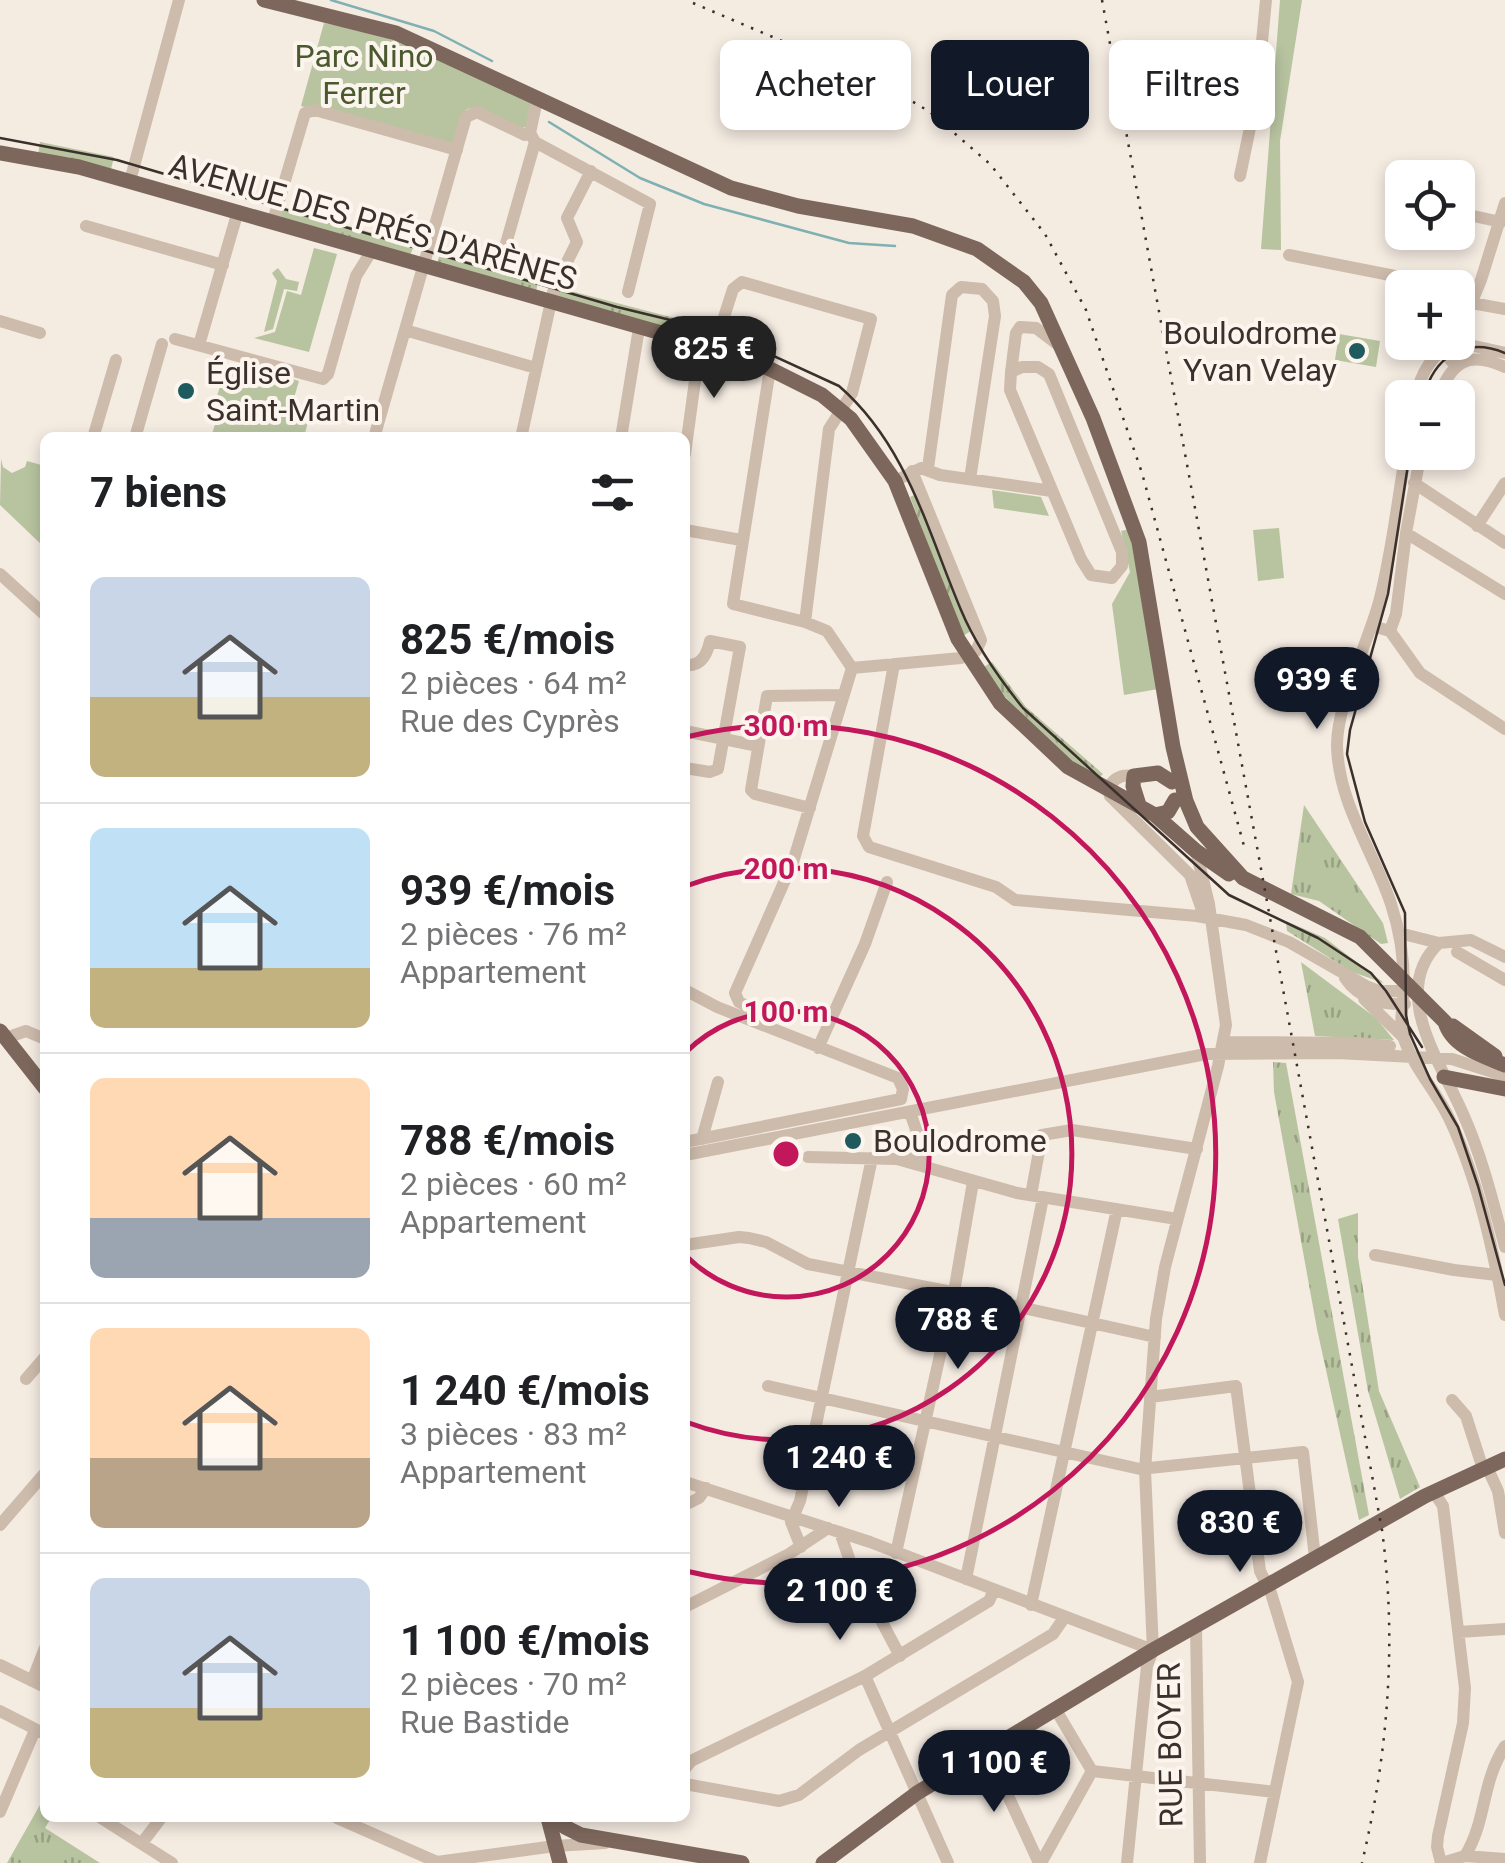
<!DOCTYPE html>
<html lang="fr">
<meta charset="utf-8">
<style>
body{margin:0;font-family:Roboto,sans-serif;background:#f2f2f2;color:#202124;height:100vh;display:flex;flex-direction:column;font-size:38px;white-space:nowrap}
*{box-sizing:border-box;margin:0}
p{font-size:32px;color:#757577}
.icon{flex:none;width:55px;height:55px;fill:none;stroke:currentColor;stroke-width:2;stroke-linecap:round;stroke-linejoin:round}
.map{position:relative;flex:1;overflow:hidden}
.panel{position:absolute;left:40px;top:432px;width:650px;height:1390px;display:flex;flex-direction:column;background:#fff;border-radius:15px;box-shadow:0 5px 15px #0003}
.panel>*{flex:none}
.top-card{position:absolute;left:720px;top:40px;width:635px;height:90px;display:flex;gap:20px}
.controls{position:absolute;left:1385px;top:160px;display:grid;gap:20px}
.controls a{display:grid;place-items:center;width:90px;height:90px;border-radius:15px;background:#fff;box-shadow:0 5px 15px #0003;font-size:50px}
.price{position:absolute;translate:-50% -85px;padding:0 22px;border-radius:35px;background:#111827;color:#fff;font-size:32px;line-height:65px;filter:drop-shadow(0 2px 5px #0008)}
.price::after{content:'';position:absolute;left:50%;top:60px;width:30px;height:22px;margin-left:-15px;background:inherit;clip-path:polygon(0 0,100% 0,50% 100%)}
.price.active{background:#222;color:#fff}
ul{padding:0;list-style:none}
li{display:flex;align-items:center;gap:30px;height:250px;padding:0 50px}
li+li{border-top:2px solid #e0e0e0}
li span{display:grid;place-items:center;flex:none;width:280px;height:200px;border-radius:15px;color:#555}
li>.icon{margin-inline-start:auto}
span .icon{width:120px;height:120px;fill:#fffc;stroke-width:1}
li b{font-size:42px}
h2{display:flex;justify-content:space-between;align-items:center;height:120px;padding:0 50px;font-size:42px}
.pill{padding:0 35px;border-radius:15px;background:#fff;box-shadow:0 5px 15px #0003;font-size:35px;line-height:90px}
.pill.active{background:#111827;color:#fff}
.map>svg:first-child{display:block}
</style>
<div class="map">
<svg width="1505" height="1863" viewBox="0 0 1505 1863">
<defs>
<pattern id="grass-tufts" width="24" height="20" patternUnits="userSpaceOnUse" patternTransform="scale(2.5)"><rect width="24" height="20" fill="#b8c4a0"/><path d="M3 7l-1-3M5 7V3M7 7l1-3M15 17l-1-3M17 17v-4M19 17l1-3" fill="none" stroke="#97a083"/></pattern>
</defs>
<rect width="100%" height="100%" fill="#f4ebe1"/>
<path fill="url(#grass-tufts)" d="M40 142 114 157 111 169 67 157 38 155Z
M283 207 414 245 410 256 280 219Z
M440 253 538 282 536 292 437 264Z
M559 288 690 322 688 336 556 298Z
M919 493 974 629 963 636 910 497Z
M992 662 1026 707 1103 774 1099 778C1051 751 1016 712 982 668Z
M1304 805 1383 923 1388 943 1381 944 1319 901 1291 894Z
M1286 921 1325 938 1384 983 1352 972 1287 931Z
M1301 962 1376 1018 1394 1040 1315 1036Z
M1273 1062 1286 1063 1369 1515 1359 1520 1317 1329 1274 1092Z
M1358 1213V1257L1379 1391 1420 1487 1400 1499 1368 1391 1338 1219Z
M45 1796V1818H51L45 1828 100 1863H7Z"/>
<path fill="#b8c4a0" d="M1280 0H1302L1280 141 1281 250 1261 249Z
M324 23 379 34 527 98 533 105 528 126 520 129C508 123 477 100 465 111 459 118 457 135 454 144L301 106Z
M314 248 337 254 309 352 254 338 275 332 287 291 301 295Z
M278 268 286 279 299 282 297 291 284 289 273 329 264 332 277 281 272 273Z
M1339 334 1380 341 1376 367 1335 360Z
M225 369 253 376 256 369 299 381 292 405 311 411 304 437H211L216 421 212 414Z
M1 459 3 467 12 473 25 467 27 461 45 466V548L0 505Z
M992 490 1041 497 1049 516 994 508Z
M1279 528 1284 578 1258 581 1253 530Z
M1130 529 1158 689 1124 695 1112 604 1130 572 1121 531Z"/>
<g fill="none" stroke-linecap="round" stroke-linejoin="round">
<path stroke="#7fb0b2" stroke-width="2.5" d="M331 0 434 31 492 61
M549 122 640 178 704 204 849 243 895 246"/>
<path stroke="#cdbbac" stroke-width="12" d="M535 142 650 204 628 292
M1240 176 1257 94 1266 0
M130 181 179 0
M1464 214 1501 222
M273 221 305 113 315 110 457 150
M86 226 223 265
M1289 255 1476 292
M501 261 535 142 530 133 537 100
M1472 303 1505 309
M0 321 40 333
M405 330 536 368
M1458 335 1481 280 1505 203
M175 339 323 379 328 374 356 276 369 255
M1393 339 1402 340
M1416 342 1442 350 1455 365
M1456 342 1505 353
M199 345 238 211
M714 348 733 289 742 282 871 319 852 393 829 429 805 622
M1022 367H1038L1049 374 1122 552V566L1112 578 1091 575 1081 559 1010 390 1011 372Z
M770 369 733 604 805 622 827 631 852 668
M1011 372 1016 333 1020 327 1036 328 1057 344
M1416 398C1420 374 1432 354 1454 342
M1438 398C1451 362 1468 350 1505 367
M93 438 116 360
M135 438 162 344
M374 438 466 117 477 112 525 135 530 133
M521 438 554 288 577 242 567 218 591 171
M621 438 639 328
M1406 452C1397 502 1392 553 1379 602 1368 643 1336 706 1337 747 1339 805 1374 852 1391 904 1400 931 1404 959 1404 986 1404 1004 1398 1022 1404 1039 1414 1068 1436 1091 1449 1118 1478 1179 1493 1249 1505 1315
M685 454 700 344
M928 468 952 295 961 287 982 289 993 301 995 316 970 479
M895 481 921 468 940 475 1052 491
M1414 483 1505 543
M1477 526 1505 483
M685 530 741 540
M1406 533 1505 594
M0 574 45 615
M1372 626 1390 631 1420 673 1505 729
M1390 631 1396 614 1406 533 1421 452
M894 664 863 836 869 847 996 887 1015 900 1197 916 1246 925 1289 942 1366 986 1379 991H1411
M685 665C701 667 707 655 710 641L740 647 718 769 710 772 685 768
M852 668 961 658 976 651 981 640 912 471
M685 731 758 746
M1134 776C1122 774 1113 778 1108 789L1110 796 1190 875 1202 910
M810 808 755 794 751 790 767 696 841 695
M1399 933 1439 943
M1457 952 1505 980
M1505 957 1471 940 1439 943C1388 992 1442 1064 1463 1114 1482 1156 1493 1202 1505 1247
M1345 978C1358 998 1382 1005 1405 1004
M685 990 717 1007 898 1078 903 1089 901 1099 685 1142
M1364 999 1403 1037
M755 1022 756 1011 739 1002 735 993 793 862 852 668
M6 1038 26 1031 45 1039
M1223 1042 1355 1043 1390 1046
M818 1048 865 944 887 882
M910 1112 925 1156
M702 1139 718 1082
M685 1155 1206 1054 1337 1053 1452 1059 1505 1076
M808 1157 897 1159 922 1152
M897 1159 1017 1193 1177 1219
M1031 1195 1042 1135 1072 1130 1197 1149
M685 1245 739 1237 749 1238 766 1242 808 1264 947 1291 1155 1337
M1375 1255 1454 1270 1497 1275
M26 1379 45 1357
M768 1386 1140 1469 1303 1452 1315 1558
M1150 1397 1236 1386 1260 1571 1271 1593 1298 1682 1260 1863
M1452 1400 1466 1416 1483 1469
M1487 1467 1498 1491 1505 1533
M685 1482 870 1542 1153 1650
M1434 1492 1443 1506 1465 1688 1463 1723 1438 1836 1437 1847 1441 1863
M685 1505 699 1498 706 1488
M0 1525 45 1473
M840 1532 851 1564 900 1656
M801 1547 791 1522 800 1501 872 1158
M896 1553 954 1292 973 1182
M966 1579 1043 1198
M829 1597 843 1622 874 1606
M1031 1605 1117 1209
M685 1607 789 1554 828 1528
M1196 1627 1200 1863
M1459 1632 1505 1629
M0 1665 45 1687
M865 1676 948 1863
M32 1681 45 1648
M1056 1710 1092 1771
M0 1711 45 1734
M987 1750 1039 1863
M685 1769 691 1761 865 1676 989 1601 994 1590
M1092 1771 1275 1792
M685 1784 779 1801 799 1795 859 1750 1053 1634 1064 1618
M0 1812 35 1730
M101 1818 172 1863
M337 1818 437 1862 555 1846 605 1843
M142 1843 161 1818
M1465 1856C1487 1820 1481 1783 1505 1746
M1041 1863 1092 1771
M1127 1863 1147 1666 1153 1650 1145 1470 1156 1319 1165 1267 1218 1066 1226 1025 1209 904 1196 851
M1442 1863 1465 1856 1505 1859"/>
<path stroke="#7d675c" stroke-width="15" d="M264 0 396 33 731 188 798 206 913 226 977 249 1024 282 1041 303 1093 418 1139 542 1173 747 1186 801 1197 827 1243 878 1360 937 1445 1022C1452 1047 1483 1056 1505 1065
M0 153 79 167 714 348 770 369 822 395 851 419 895 481 958 639 1000 703 1068 767 1155 815 1196 851 1229 874
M1139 805 1133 786 1134 776 1158 773 1172 782
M1155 815 1168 812 1175 800
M1453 1026 1495 1056
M0 1031 45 1088
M1444 1077 1505 1089
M548 1818 560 1863
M558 1818 565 1827 581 1835 742 1863
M823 1863 917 1793 1153 1650 1425 1496 1505 1459"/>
<path stroke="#3b302b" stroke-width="2.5" d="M0 138 117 160 617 307 724 333 839 386C907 445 927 530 961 610 976 646 998 677 1023 708L1229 895 1318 938 1371 973 1386 991 1422 1047
M1423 398C1434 357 1464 336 1505 353
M1410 452 1388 594 1350 730 1347 754 1365 822 1405 913 1406 1015 1410 1034 1430 1079 1458 1127 1478 1186 1505 1285"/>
<path stroke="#3b302b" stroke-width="2.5" stroke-dasharray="2.5 8" stroke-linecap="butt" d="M1102 0 1382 1530C1397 1642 1388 1753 1362 1863
M693 3 885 85 930 112 990 164 1045 234 1086 310 1142 473 1244 846"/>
</g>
<g fill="none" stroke="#c2185b" stroke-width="5">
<path d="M686 1052A143 143 0 1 1 686 1256"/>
<path d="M686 886A286 286 0 1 1 686 1422"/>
<path d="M686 737A429 429 0 1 1 686 1571"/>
</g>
<g fill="#1f5a5e" stroke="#fbf5ee" stroke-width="4">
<circle cx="1357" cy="351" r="10"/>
<circle cx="186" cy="391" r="10"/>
<circle cx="853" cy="1141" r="10"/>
</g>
<g text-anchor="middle" stroke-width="8" stroke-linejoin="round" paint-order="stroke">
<g font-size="32" fill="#4a5a2e" stroke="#fbf5ee">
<text x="364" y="67">Parc Nino<tspan x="364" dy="37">Ferrer</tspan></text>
</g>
<g font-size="32" fill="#3b302b" stroke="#fbf5ee">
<text transform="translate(373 222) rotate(16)" y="11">AVENUE DES PRÉS D'ARÈNES</text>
<text transform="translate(1170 1745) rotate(-91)" y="11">RUE BOYER</text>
</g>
<g font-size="32" fill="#3b302b" stroke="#fbf5ee" text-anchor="start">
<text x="1337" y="344" text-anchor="end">Boulodrome<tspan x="1337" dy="37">Yvan Velay</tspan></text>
<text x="206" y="384">Église<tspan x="206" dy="37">Saint-Martin</tspan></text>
<text x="873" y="1152">Boulodrome</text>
</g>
</g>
<circle cx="786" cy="1154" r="15" fill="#c2185b" stroke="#fbf5ee" stroke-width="5"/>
<g font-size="30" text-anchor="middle" font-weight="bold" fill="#c2185b" stroke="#fbf5ee" stroke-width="8" stroke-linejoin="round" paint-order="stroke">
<text x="786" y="736">300 m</text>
<text x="786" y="879">200 m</text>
<text x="786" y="1022">100 m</text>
</g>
</svg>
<div class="controls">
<a><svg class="icon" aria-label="locate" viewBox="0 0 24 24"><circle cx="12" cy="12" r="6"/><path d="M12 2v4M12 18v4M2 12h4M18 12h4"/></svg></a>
<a>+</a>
<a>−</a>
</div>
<b class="price active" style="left:714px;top:401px">825 €</b>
<b class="price" style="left:1317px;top:732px">939 €</b>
<b class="price" style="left:958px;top:1372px">788 €</b>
<b class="price" style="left:839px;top:1510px">1 240 €</b>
<b class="price" style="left:1240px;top:1575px">830 €</b>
<b class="price" style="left:840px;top:1643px">2 100 €</b>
<b class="price" style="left:994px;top:1815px">1 100 €</b>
<div class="top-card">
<a class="pill">Acheter</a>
<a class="pill active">Louer</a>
<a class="pill">Filtres</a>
</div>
<section class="panel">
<h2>7 biens<svg class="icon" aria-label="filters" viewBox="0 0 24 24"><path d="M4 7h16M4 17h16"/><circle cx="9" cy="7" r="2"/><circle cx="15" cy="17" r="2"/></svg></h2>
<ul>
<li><span style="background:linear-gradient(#c9d6e8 60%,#c2b280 0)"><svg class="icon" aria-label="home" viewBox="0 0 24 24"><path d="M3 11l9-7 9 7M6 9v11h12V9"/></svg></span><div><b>825 €/mois</b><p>2 pièces · 64 m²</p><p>Rue des Cyprès</p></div></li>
<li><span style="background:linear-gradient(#bfe0f5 70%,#c2b280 0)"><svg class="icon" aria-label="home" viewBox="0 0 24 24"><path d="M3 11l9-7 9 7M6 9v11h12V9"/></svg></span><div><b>939 €/mois</b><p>2 pièces · 76 m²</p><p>Appartement</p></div></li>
<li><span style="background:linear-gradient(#ffd9b3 70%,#9aa5b1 0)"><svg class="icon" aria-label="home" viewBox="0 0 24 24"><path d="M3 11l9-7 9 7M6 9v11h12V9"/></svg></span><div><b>788 €/mois</b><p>2 pièces · 60 m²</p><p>Appartement</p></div></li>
<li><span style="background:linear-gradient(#ffd9b3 65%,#b9a48a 0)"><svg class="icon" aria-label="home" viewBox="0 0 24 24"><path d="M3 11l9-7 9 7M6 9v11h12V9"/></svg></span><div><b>1 240 €/mois</b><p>3 pièces · 83 m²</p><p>Appartement</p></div></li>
<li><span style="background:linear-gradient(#c9d6e8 65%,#c2b280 0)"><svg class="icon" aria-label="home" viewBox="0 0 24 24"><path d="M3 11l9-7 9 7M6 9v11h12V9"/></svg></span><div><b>1 100 €/mois</b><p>2 pièces · 70 m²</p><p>Rue Bastide</p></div></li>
</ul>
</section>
</div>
